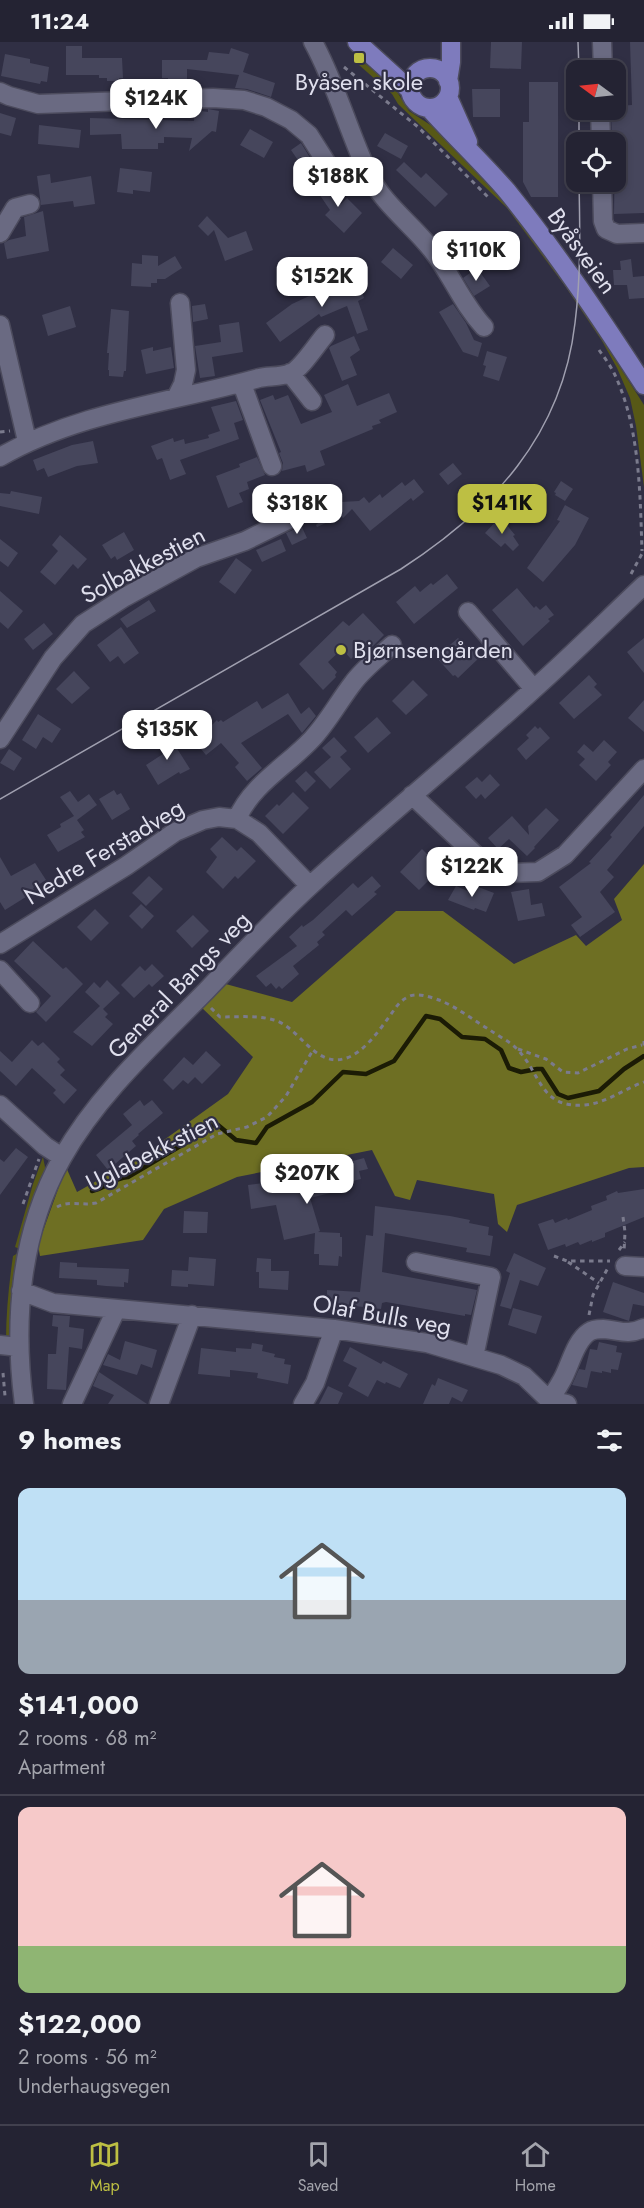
<!DOCTYPE html>
<meta charset="utf-8">
<style>
body{margin:0;font-family:Jost,sans-serif;background:#302f3f;color:#f1f3f6;height:100vh;display:flex;flex-direction:column;font-size:22px;white-space:nowrap}
*{box-sizing:border-box;margin:0}
p{font-size:20px;color:#a3a4ac}
.icon{flex:none;width:33px;height:33px;fill:none;stroke:currentColor;stroke-width:2;stroke-linecap:round;stroke-linejoin:round}
.map{position:relative;height:1362px;overflow:hidden}
.details{display:flex;flex-direction:column;background:#242333;flex:1}
.details>*{flex:none}
.needle{width:39px;rotate:285deg}
.controls{position:absolute;left:566px;top:18px;display:grid;gap:12px}
.controls a{display:grid;place-items:center;width:60px;height:60px;border-radius:12px;background:#242333;box-shadow:0 3px 9px #0003,0 0 0 2px #41404e;font-size:30px}
.price{position:absolute;translate:-50% -51px;padding:0 14px;border-radius:12px;background:#fff;color:#222;font-size:20px;line-height:39px;filter:drop-shadow(0 2px 3px #0008)}
.price::after{content:'';position:absolute;left:50%;top:36px;width:18px;height:14px;margin-left:-9px;background:inherit;clip-path:polygon(0 0,100% 0,50% 100%)}
.price.current{background:#bdbf43;color:#111}
ul{padding:0;list-style:none}
li{display:grid;align-content:center;gap:12px;height:318px;padding:0 18px}
li+li{border-top:2px solid #41404e}
li span{display:grid;place-items:center;height:186px;border-radius:12px;color:#555}
li>.icon{margin-inline-start:auto}
span .icon{width:108px;height:108px;fill:#fffc;stroke-width:1}
li b{font-size:26px}
h2{display:flex;justify-content:space-between;align-items:center;height:72px;padding:0 18px;font-size:26px}
.status{display:flex;justify-content:space-between;align-items:center;height:42px;padding:0 30px;background:#242333;direction:ltr}
.status svg{height:16px;fill:currentColor}
.tabs{display:flex;justify-content:space-around;align-items:center;height:84px;border-top:2px solid #41404e;background:#242333;font-size:16px;color:#a3a4ac}
.tabs a{display:grid;justify-items:center;gap:3px}
.tabs .current{color:#bdbf43}
.map>svg:first-child{display:block}
</style>
<div class="status"><b>11:24</b><svg viewBox="0 0 49 12"><path d="M0 12V9h3v3zM5 12V6h3v6zM10 12V3h3v9zM15 12V0h3v12zM26 1h20v11H26zM47 4h2v5h-2z"/></svg></div>
<div class="map">
<svg width="644" height="1362" viewBox="0 0 644 1362">
<rect width="100%" height="100%" fill="#302f44"/>
<path fill="#575816" d="M361 19 391 40 409 69 432 84 491 142 561 232 644 363V445L636 384 630 356 617 326 602 299 565 244 507 166 398 62 392 52 359 23Z
M43 1115 46 1130 20 1207 15 1205 33 1142Z
M18 1211 19 1213 12 1296 6 1299C6 1270 9 1242 13 1214Z"/>
<path fill="#6e6f23" d="M644 822V1125L629 1126 517 1163 507 1190 498 1182 494 1152 417 1138 410 1158 395 1154 372 1108 237 1135 164 1167 143 1198 40 1214 38 1203 66 1125 77 1150 143 1113 228 1052 253 1015 200 964 222 941 292 960 396 869H443L514 922 576 893 586 904 622 878 614 857Z"/>
<g fill="none" stroke-linecap="round" stroke-linejoin="round">
<path stroke="#1b1b05" stroke-width="4.5" d="M92 1149C109 1145 110 1137 128 1135L199 1093 208 1084 218 1083 236 1098 256 1101 267 1085 312 1060 343 1030 366 1032 394 1019 426 974 440 977 462 995 485 997 501 1008 509 1026 521 1030 537 1027H542L558 1052 568 1056 599 1049 624 1027 644 1014"/>
</g>
<path fill="#46465c" d="M491 0H522L521 27 490 26Z
M630 0H644V171L614 172 615 100H612L611 68H615V64L632 63Z
M66 4H82V16H122L123 36H119V39H107V36H99V33H66Z
M231 6 249 12 243 30 275 41 271 55 247 47 235 46 239 33 187 27V41H168V36H162V18H207L209 10 229 12Z
M5 12 30 17V21L49 25 47 40 41 39 40 42 1 34Z
M529 40H558V155H531L523 140V80H529Z
M472 47H500V75H473Z
M208 67 219 69 216 90 212 89 189 109 192 96 164 95V101H158V107H122L121 92 90 93V76L194 79 195 68 208 70Z
M0 71 16 76 11 94 0 91Z
M39 83 81 88 79 106 38 102Z
M250 87 273 100 264 116 240 103Z
M385 91 408 104 401 117 377 104Z
M301 101 319 130 310 136 291 108Z
M404 120 421 136 426 131 448 152 435 165 396 128Z
M120 126 152 130 150 150 133 148V152L117 150Z
M50 132 51 141 91 134 95 162 74 165 73 159 41 163 37 134Z
M325 139 341 162 347 156 362 171 344 191 325 173 330 168 315 146Z
M43 169 49 209 7 217 4 201 9 198 26 194 24 175Z
M207 174 228 196 246 189 253 208 225 219 214 188 208 194 198 184Z
M393 206 413 223 401 237 381 220Z
M142 213 158 214V224L175 214 182 226 165 237H157V241H151V245L131 244 132 221 142 222Z
M631 217 633 235 644 234V256L629 257 627 243H614L613 228H621L620 219Z
M477 226 490 244 474 254 463 236Z
M356 231 364 256 358 259 368 288 357 292 347 264 321 275 319 272 280 300 266 281 292 262 320 249 322 245Z
M205 262 208 277 193 280 192 264Z
M453 262 466 281 474 298 482 301 478 315 463 310 439 270Z
M70 264 76 285 48 294 42 273Z
M111 267 129 269 126 329H124L123 335 109 334V328H108L109 311H107Z
M239 280 243 310 212 315 215 334 200 336 195 304 221 300 219 283Z
M354 294 360 308 350 315 357 333 342 339 329 306 331 304Z
M153 305V309L171 305 174 326 146 332 141 308Z
M487 309 507 315 499 339 483 334 486 324 483 323Z
M348 342 357 364 389 351 397 370 379 378 381 381 372 384 373 387 320 409 325 423 307 430 305 423 282 429 283 421 279 411 281 410 260 358 273 353 275 358 288 353 301 382 332 370 324 353Z
M236 359 243 378 234 381 239 397 180 418 186 432 170 438 162 416 157 418 151 404 173 396 174 400 184 397 185 402 209 396 208 393 220 389 211 365Z
M93 399 98 421 77 424 48 435 44 426 37 429 33 418 72 403Z
M257 415 265 433 247 440 249 447 239 451 243 460 228 466 216 434 240 425 239 422Z
M453 421 462 432 448 443 439 432Z
M414 437 424 450 413 459 411 456 370 489 352 467 343 476 341 474 317 485 316 483 341 460 359 459 364 455 369 461 380 452 382 456 402 440 405 444Z
M561 439 573 447 565 459 555 453 556 451 554 450Z
M11 449 42 455 39 472 0 464V451L10 452Z
M565 463 589 476 575 503 543 540 527 526 560 479 557 478Z
M498 477 500 479 502 477 515 493 513 494 519 503 513 509 505 501 501 505 485 491Z
M300 481 307 496 292 503 286 491 295 487Z
M124 490 134 508 117 518 115 514 111 517 102 503Z
M60 493 87 517 78 527 73 522 55 543 40 530 58 509 52 503Z
M0 497 18 511 8 525 0 519Z
M281 497 286 509 262 520 256 508Z
M236 516 252 528 235 552 219 540Z
M447 532 458 546 414 582 396 560 415 544 420 550 431 541 433 543Z
M517 546 534 566 536 564 540 568 546 563 554 573 548 577 550 579 523 604 492 568Z
M0 549 23 569 8 587 0 580Z
M149 558 156 569 127 586 120 577Z
M363 571 384 593 360 617 355 613 351 617 342 607 328 620 337 630 335 633 336 635 323 648 299 622 343 579 349 584Z
M44 581 53 592 33 608 24 597Z
M121 585 139 611 124 622 118 614 110 620 97 603Z
M458 596 468 607 471 604 480 615 458 636 455 633 453 634 436 615Z
M644 596V631L627 610Z
M74 629 90 646 72 662 56 647Z
M589 633 597 642 594 645 602 653 574 677 559 661Z
M413 638 428 653 406 673 392 659Z
M288 651 301 672 309 665 316 674 302 691 288 672 241 701 262 726 247 739 235 725 239 721 221 701 206 713 195 700 217 678 218 680 221 678 223 680 257 659 262 667Z
M644 658V690L628 676Z
M38 672 61 687 52 701 43 695 36 707 22 698Z
M377 675 391 691 368 711 354 695Z
M535 684 538 687 540 685 550 696 526 718 517 707 529 696 526 693Z
M166 689 190 727 180 732 179 730 158 743 146 723 166 710 157 695Z
M334 695 347 709 340 715 351 727 330 747 314 730 331 715 322 706Z
M604 698 617 710 608 720 611 723 596 739 579 723 585 717 577 710 584 702 593 710Z
M9 707 22 716 14 729 0 721Z
M306 729 316 739 305 750 295 739Z
M490 732 500 743 485 757 481 752 476 757 465 745 477 735 482 740Z
M114 748 117 753 121 751 130 767 112 778 99 757Z
M70 749 78 760 89 752 97 763 77 778 84 788 81 790 85 795 58 810 47 793 61 785 60 782 74 774 60 755Z
M293 750 309 766 283 792 265 774 277 762 279 764Z
M644 753V784L607 828 614 835 600 850 615 870 580 895 571 883 582 875 559 845 591 821 589 820 612 795 610 793Z
M546 766 559 778 534 805 535 806 527 814 509 797 498 807 488 796 512 774 529 793 528 784Z
M222 795 237 809 241 805 256 819 238 837 235 834 223 847 206 830 217 815 210 807Z
M422 807 441 826 419 848 400 830Z
M0 815 11 834 35 821 46 838 33 846 34 848 28 852 29 853 5 868 0 860Z
M149 834 163 847 146 864 132 851Z
M372 834 381 844 374 850 377 852 352 874 346 868 322 890 325 893 317 900 319 903 293 924 299 932 282 947 279 944 276 947 271 941 266 945 256 934 297 904 289 895 302 883 303 885 313 878 353 841 358 846Z
M473 843 494 851 486 870 475 866 474 868 448 858 456 844 470 850Z
M529 847 531 863 542 861 545 874 518 879 511 850Z
M141 862 154 874 142 887 129 874Z
M95 867 109 881 91 899 77 885Z
M193 873 209 889 192 906 176 889Z
M33 899 63 927 66 925 83 942 46 980 36 970 51 954 14 919Z
M152 922 164 934 152 945 149 942 134 956 121 943 140 924 145 929Z
M107 938 120 951 103 967 108 972 105 975 113 982 92 1004 73 990 100 964 85 950 94 940 100 946Z
M32 998 38 1004 43 1000 60 1017 57 1020 65 1028 60 1033 77 1048 64 1062 53 1051 56 1048 32 1026 16 1044 0 1029V1009L12 1020Z
M206 1009 221 1023 202 1042 195 1035 188 1042 183 1038 173 1048 163 1038 184 1015 193 1023Z
M140 1058 144 1064 152 1058 163 1071 138 1092 139 1093 132 1099 136 1104 108 1128 96 1113 132 1083 123 1072Z
M16 1106 28 1115 0 1153V1117L4 1120Z
M364 1116 368 1127 359 1129 361 1137 340 1142 342 1148 310 1156 320 1189 318 1190 340 1191V1195H342V1215L339 1214 338 1224 319 1223V1212H314L315 1191 284 1198 276 1163 251 1167 248 1143 301 1136 300 1133Z
M644 1147V1175L605 1191V1195L592 1200V1198L580 1203 578 1200 566 1205 565 1202 548 1208 538 1182 553 1177 555 1181 567 1176 568 1178 592 1168 591 1164 607 1158 606 1154 617 1149 618 1151Z
M375 1164 450 1174 470 1178 469 1181 489 1185 488 1193 493 1194 490 1214 466 1210 467 1206 385 1191 382 1230 477 1248 471 1273 465 1272V1274L386 1260 382 1261 381 1267 346 1263 327 1264V1248L360 1250 366 1193 373 1194Z
M184 1169 208 1170 207 1191H183Z
M514 1211 546 1226 538 1244 520 1238 511 1267 500 1264 510 1231 506 1229Z
M189 1215 216 1217 214 1244 188 1242V1245L171 1244 172 1228 188 1229Z
M257 1216 271 1217V1229H289L288 1248 259 1246V1230H256Z
M60 1220 77 1221V1225L129 1227 128 1241 124 1240V1245L106 1244 97 1243V1238L59 1236Z
M613 1240 644 1251V1264L633 1262 629 1279 603 1270Z
M513 1266 542 1274 536 1292 508 1283Z
M53 1273 70 1274 69 1285 84 1287 82 1307 69 1305 66 1348 47 1347 48 1312H56L58 1285 52 1284Z
M125 1299 157 1308 152 1326 141 1322 137 1333 103 1323 108 1312 120 1318Z
M599 1300 617 1304 616 1310 622 1311 618 1328 611 1327V1331L602 1329V1331L585 1328 590 1307 597 1308Z
M252 1301 263 1303 262 1309 275 1312 274 1315 285 1317 284 1322 291 1323 288 1342 257 1336 258 1331 230 1328V1335L198 1332 201 1306 236 1310V1306L251 1307Z
M350 1305 381 1322 383 1319 408 1332 400 1346 386 1340 385 1342 377 1338 368 1355 348 1344 357 1326 343 1319Z
M579 1327 591 1329 587 1346 572 1343Z
M99 1330 147 1362H108L114 1353 93 1344Z
M438 1336 468 1348 462 1360 452 1355 449 1362H423L432 1342 435 1344Z
M328 1344 343 1351 338 1362H319Z"/>
<g fill="none" stroke-linecap="round" stroke-linejoin="round">
<defs>
<path id="minor" d="M313 0C336 42 348 88 368 131 384 165 418 186 438 216 454 239 465 265 484 285
M602 0 603 28
M0 50 9 54 38 62 213 56 244 58 266 65 291 78 309 93 333 131
M600 68 601 100
M602 140 603 179 606 187 617 192 644 191
M0 191 15 166 30 162
M0 283 27 399
M290 331 312 359
M242 342 272 424
M176 356 183 342 186 328 180 261
M0 415C78 370 173 360 259 336 269 334 281 335 291 331 301 327 317 302 325 293
M468 570 534 647
M0 697 53 616 83 582 125 555 196 516 245 499 290 477
M412 753 483 820 507 831 538 830 565 813 644 727
M237 777C251 743 288 723 312 697 328 680 339 659 353 641 363 627 379 615 392 603
M0 902 126 824 175 790 203 778 219 775 237 777 259 791 310 844
M0 928 30 961
M0 1063 45 1104 62 1115
M416 1220 491 1235 474 1315
M625 1224 644 1225
M21 1249 53 1261 334 1287 427 1301 501 1323 524 1334 549 1358 551 1362
M0 1303 19 1305
M24 1362C13 1279 20 1191 62 1116 98 1052 155 1001 206 949 240 913 275 876 312 842 385 775 462 713 535 646 572 613 608 577 644 543
M72 1362 116 1268
M159 1362 192 1273
M303 1362 315 1341 334 1287
M567 1362 549 1358C554 1352 558 1345 562 1338 570 1324 575 1299 589 1290 592 1288 599 1287 603 1287 620 1288 626 1294 644 1286"/>
<path id="major" d="M357 0 410 48
M410 46a20 20 0 1 1 40 0a20 20 0 1 1-40 0Z
M448 39 451 20V0
M448 55 468 100
M429 66C454 94 482 120 507 149 557 211 601 277 644 343"/>
</defs>
<use href="#minor" stroke="#4c4b5d" stroke-width="21"/>
<use href="#major" stroke="#4c4b5d" stroke-width="21"/>
<path stroke="#7b7b8d" stroke-width="3" stroke-dasharray="4.5 4.5" stroke-linecap="butt" d="M344 25 418 85 490 157
M599 308C604 315 610 323 614 331 640 385 640 451 642 509
M0 390 10 389
M631 532 644 508
M211 966 220 975C238 975 257 973 274 978 299 985 314 1024 343 1017 362 1013 378 990 389 975 395 967 399 959 408 955 416 950 430 955 439 958 457 965 473 978 490 988 498 994 509 999 516 1006 541 1030 539 1067 585 1063 606 1061 624 1047 644 1040
M644 999V1008
M518 1007 546 1017 563 1030 578 1031 627 1007 642 1003
M23 1162 39 1117
M57 1165C69 1158 82 1164 96 1161L217 1092 247 1085 267 1075 286 1054 313 1008
M623 1175 625 1190 624 1210
M619 1208 625 1200
M554 1214 567 1219H610
M568 1220 599 1241
M589 1273 593 1253 609 1224
M3 1331 5 1354"/>
<use href="#minor" stroke="#6a6a82" stroke-width="18"/>
<use href="#major" stroke="#7e7bbd" stroke-width="18"/>
<path stroke="#a0a0b0" stroke-width="1.5" d="M578 0 579 28
M579 68V100
M0 757 401 527C492 468 562 394 575 281 581 234 580 187 579 140"/>
</g>
<g fill="#bdbf43" stroke="#302f44" stroke-width="2">
<rect x="353" y="10" width="12" height="12" rx="3"/>
<circle cx="341" cy="608" r="6"/>
</g>
<g text-anchor="middle" stroke-width="4.5" stroke-linejoin="round" paint-order="stroke">
<g font-size="24" fill="#dfdfed" stroke="#302f44">
<text x="359" y="48">Byåsen skole</text>
<text x="353" y="616" text-anchor="start">Bjørnsengården</text>
</g>
<g font-size="24" fill="#dfdfed" stroke="#302f44">
<text transform="translate(582 209) rotate(54)" y="8">Byåsveien</text>
<text transform="translate(143 523) rotate(-28)" y="8">Solbakkestien</text>
<text transform="translate(104 810) rotate(-31)" y="8">Nedre Ferstadveg</text>
<text transform="translate(179 943) rotate(-46)" y="8">General Bangs veg</text>
<text transform="translate(152 1110) rotate(-27)" y="8">Uglabekk-stien</text>
<text transform="translate(382 1273) rotate(10)" y="8">Olaf Bulls veg</text>
</g>
</g>
</svg>
<div class="controls">
<a><svg class="needle" viewBox="-14 -14 28 28"><path d="M0-13l5 13h-10z" fill="#e53935"/><path d="M0 13l5-13h-10z" fill="#a3a4ac"/></svg></a>
<a><svg class="icon" aria-label="locate" viewBox="0 0 24 24"><circle cx="12" cy="12" r="6"/><path d="M12 2v4M12 18v4M2 12h4M18 12h4"/></svg></a>
</div>
<b class="price" style="left:156px;top:88px">$124K</b>
<b class="price" style="left:338px;top:166px">$188K</b>
<b class="price" style="left:476px;top:240px">$110K</b>
<b class="price" style="left:322px;top:266px">$152K</b>
<b class="price" style="left:297px;top:493px">$318K</b>
<b class="price current" style="left:502px;top:493px">$141K</b>
<b class="price" style="left:167px;top:719px">$135K</b>
<b class="price" style="left:472px;top:856px">$122K</b>
<b class="price" style="left:307px;top:1163px">$207K</b>
</div>
<section class="details">
<h2>9 homes<svg class="icon" aria-label="filters" viewBox="0 0 24 24"><path d="M4 7h16M4 17h16"/><circle cx="9" cy="7" r="2"/><circle cx="15" cy="17" r="2"/></svg></h2>
<ul>
<li><span style="background:linear-gradient(#bfe0f5 60%,#9aa5b1 0)"><svg class="icon" aria-label="home" viewBox="0 0 24 24"><path d="M3 11l9-7 9 7M6 9v11h12V9"/></svg></span><div><b>$141,000</b><p>2 rooms · 68 m²</p><p>Apartment</p></div></li>
<li><span style="background:linear-gradient(#f6c9c9 75%,#8fb573 0)"><svg class="icon" aria-label="home" viewBox="0 0 24 24"><path d="M3 11l9-7 9 7M6 9v11h12V9"/></svg></span><div><b>$122,000</b><p>2 rooms · 56 m²</p><p>Underhaugsvegen</p></div></li>
</ul>
</section>
<nav class="tabs">
<a class="current"><svg class="icon" aria-label="map" viewBox="0 0 24 24"><path d="M3 6l6-2 6 2 6-2v14l-6 2-6-2-6 2zM9 4v14M15 6v14"/></svg>Map</a>
<a><svg class="icon" aria-label="saved" viewBox="0 0 24 24"><path d="M7 4h10v16l-5-4-5 4z"/></svg>Saved</a>
<a><svg class="icon" aria-label="home" viewBox="0 0 24 24"><path d="M3 11l9-7 9 7M6 9v11h12V9"/></svg>Home</a>
</nav>
